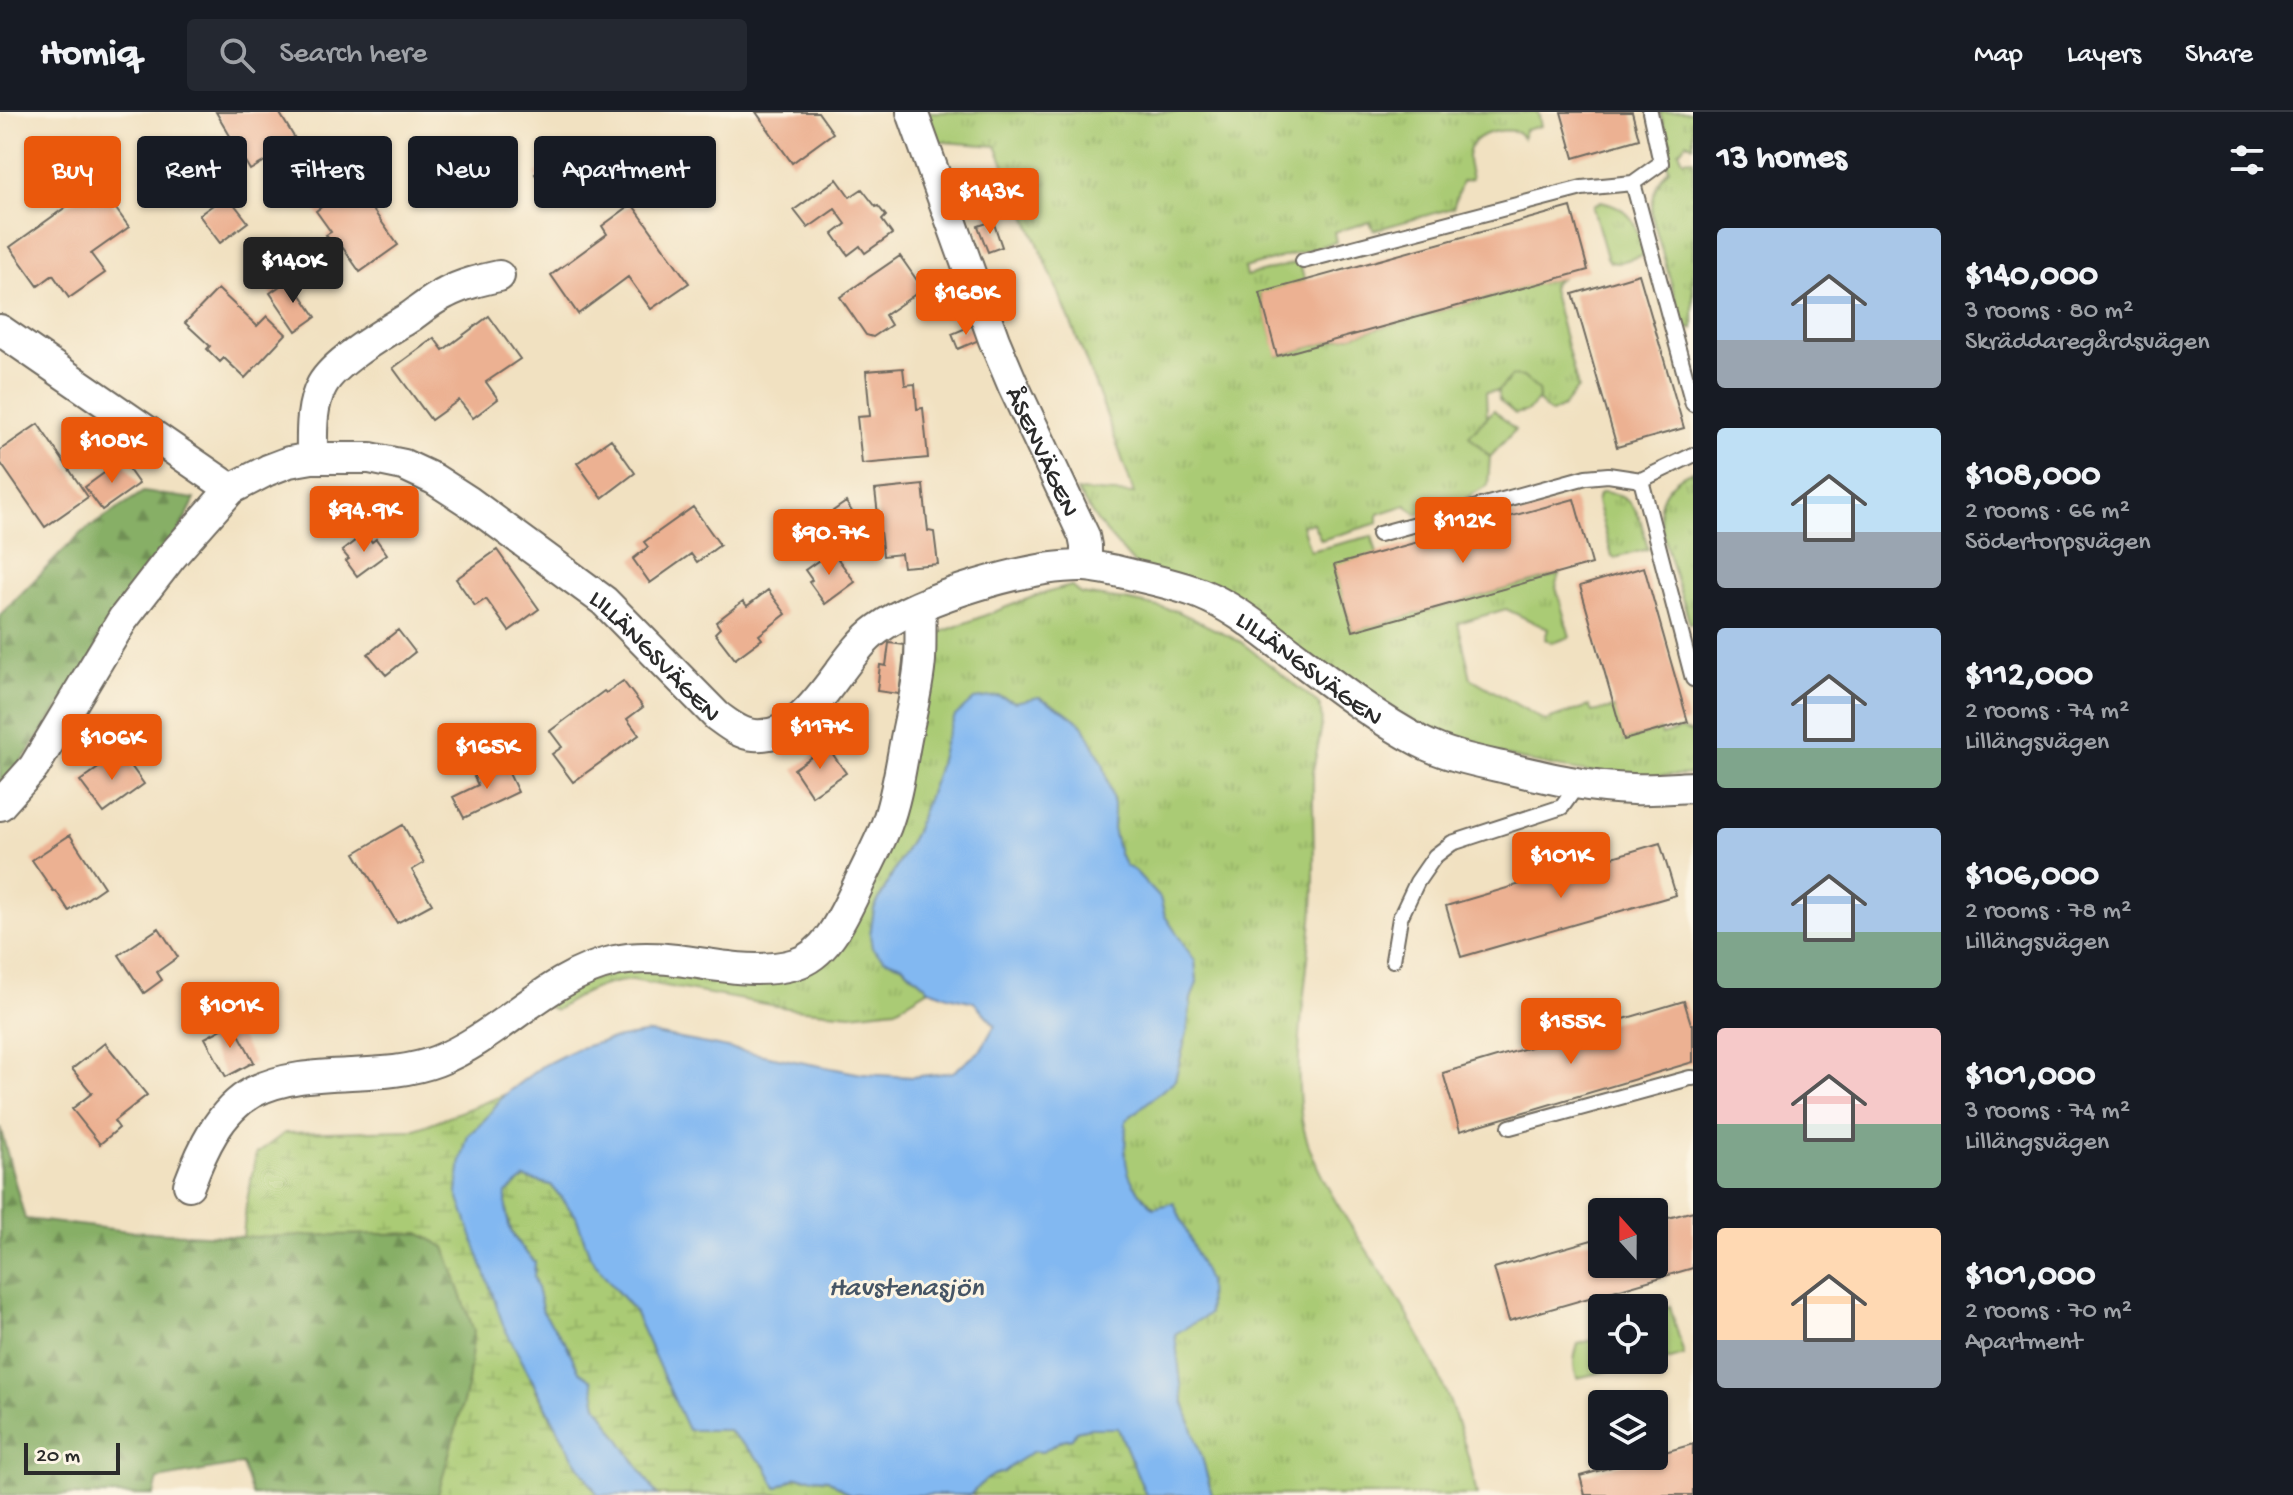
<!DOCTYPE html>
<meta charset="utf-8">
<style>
body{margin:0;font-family:"Gochi Hand",sans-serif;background:#242831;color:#f1f3f6;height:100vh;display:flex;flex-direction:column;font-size:30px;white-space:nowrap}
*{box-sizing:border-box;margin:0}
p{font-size:26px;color:#9ea1a6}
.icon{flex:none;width:44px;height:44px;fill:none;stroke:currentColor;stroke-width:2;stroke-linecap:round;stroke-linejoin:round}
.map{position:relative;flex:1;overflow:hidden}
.side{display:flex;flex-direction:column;background:#171b24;width:600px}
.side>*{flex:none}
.guide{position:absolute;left:24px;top:24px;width:760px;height:72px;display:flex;gap:16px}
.needle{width:52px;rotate:339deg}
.fabs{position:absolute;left:1588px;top:1086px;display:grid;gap:16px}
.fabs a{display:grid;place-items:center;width:80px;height:80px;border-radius:8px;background:#171b24;box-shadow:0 2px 6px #0004;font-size:40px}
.scale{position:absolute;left:24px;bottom:20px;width:96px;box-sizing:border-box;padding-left:8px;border:4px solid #2b2b2b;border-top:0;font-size:22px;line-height:28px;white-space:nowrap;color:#2b2b2b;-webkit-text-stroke:6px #fcf5e5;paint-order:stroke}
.price{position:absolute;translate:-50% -68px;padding:0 18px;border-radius:8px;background:#ea580c;color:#fff;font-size:26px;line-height:52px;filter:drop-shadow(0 2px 4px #0008)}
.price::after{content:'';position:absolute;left:50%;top:48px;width:24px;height:18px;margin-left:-12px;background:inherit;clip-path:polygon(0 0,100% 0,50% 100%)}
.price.selected{background:#222;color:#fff}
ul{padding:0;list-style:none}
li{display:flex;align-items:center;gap:24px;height:200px;padding:0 24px}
li span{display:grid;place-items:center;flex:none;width:224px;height:160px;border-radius:8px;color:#555}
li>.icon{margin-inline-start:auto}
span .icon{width:96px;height:96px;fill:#fffc;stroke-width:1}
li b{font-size:34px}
h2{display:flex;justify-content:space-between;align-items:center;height:96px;padding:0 24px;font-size:34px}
.tag{padding:0 28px;border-radius:8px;background:#171b24;box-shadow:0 2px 6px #0004;font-size:28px;line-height:72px}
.tag.selected{background:#ea580c;color:#fff}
header{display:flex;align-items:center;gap:48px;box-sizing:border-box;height:112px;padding:0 40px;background:#171b24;border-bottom:2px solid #363941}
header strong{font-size:38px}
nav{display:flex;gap:44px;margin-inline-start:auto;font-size:28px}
.search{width:560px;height:72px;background:#242831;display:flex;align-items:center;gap:20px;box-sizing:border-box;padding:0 28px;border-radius:8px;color:#9ea1a6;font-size:30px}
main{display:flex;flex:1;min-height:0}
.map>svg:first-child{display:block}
</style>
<header>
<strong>Homiq</strong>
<div class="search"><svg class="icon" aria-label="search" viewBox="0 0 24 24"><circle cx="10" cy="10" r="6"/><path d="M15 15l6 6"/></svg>Search here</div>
<nav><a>Map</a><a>Layers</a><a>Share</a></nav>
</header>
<main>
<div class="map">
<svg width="1693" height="1383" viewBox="0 0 1693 1383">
<defs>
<pattern id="grass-tufts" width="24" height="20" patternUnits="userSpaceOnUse" patternTransform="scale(2)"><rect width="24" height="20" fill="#aacb74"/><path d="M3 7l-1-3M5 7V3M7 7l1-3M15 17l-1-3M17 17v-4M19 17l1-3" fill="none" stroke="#92ae65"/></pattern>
<pattern id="forest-firs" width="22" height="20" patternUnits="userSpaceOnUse" patternTransform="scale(2)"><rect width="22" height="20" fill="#87af66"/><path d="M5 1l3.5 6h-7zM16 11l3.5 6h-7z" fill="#6f8f54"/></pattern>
<pattern id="wetland-marsh" width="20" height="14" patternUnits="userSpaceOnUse" patternTransform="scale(2)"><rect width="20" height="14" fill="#aacb74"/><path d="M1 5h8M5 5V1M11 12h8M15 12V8" fill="none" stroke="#92ae65"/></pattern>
</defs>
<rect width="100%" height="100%" fill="#fcf5e5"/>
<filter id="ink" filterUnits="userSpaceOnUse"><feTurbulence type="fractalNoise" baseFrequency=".0125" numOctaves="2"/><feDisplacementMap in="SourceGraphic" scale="16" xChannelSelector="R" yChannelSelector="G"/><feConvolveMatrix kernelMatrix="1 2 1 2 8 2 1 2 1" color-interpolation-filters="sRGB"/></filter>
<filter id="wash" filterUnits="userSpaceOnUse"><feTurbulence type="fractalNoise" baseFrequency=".006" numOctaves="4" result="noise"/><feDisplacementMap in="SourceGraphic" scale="32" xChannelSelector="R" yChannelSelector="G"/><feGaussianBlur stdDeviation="1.8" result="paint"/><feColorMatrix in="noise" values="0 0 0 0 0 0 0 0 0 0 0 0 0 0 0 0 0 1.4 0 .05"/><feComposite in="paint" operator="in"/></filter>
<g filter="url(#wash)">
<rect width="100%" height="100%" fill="#f1e1c1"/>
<path fill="url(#grass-tufts)" stroke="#6a7b50" stroke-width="2" d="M921 0H1538L1541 14 1525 18 1523 26 1518 20C1499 16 1468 21 1468 47 1468 53 1471 61 1472 67L1462 69 1453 96 1374 118 1370 110 1334 120 1336 130 1244 156 1246 164 1299 150 1305 169 1260 182 1278 244 1562 165 1554 170 1552 177 1578 276 1563 295 1551 301 1537 289 1539 285 1512 264 1498 279 1486 280 1487 305 1469 324 1490 345 1488 373 1464 387 1417 402 1406 393 1378 402V411L1321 428 1313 411 1302 413 1310 439 1372 424 1377 442 1334 454 1353 519 1560 462 1556 475 1570 525 1552 531 1545 527 1548 517 1506 497 1458 511 1471 566 1545 609 1589 594 1592 600 1615 596 1625 628 1660 618 1662 623 1681 617 1693 621V662C1672 663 1652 664 1631 664 1567 661 1497 644 1438 622L1134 452 1099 412 1077 379 1134 382C1095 263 1046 149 996 34L932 29Z
M1660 0H1693V34L1687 30 1679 39 1683 48 1693 47V217L1684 216 1652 104C1651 86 1657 70 1669 57L1661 28 1667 26Z
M1601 89C1634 96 1636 114 1644 143L1617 151 1610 150 1607 145 1593 96 1594 93Z
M1693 359V511L1690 512C1683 487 1657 416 1660 395 1663 377 1677 365 1693 359Z
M1603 380C1639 384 1640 407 1648 437L1615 446 1612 444 1597 390 1599 382Z
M1071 474 1081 482 1130 489 1177 499 1241 530 1319 592C1327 615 1314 640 1313 663 1312 708 1316 752 1313 796 1308 862 1293 937 1301 1002 1308 1057 1356 1121 1386 1167 1429 1235 1462 1304 1477 1383H1212L1203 1349 1183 1288 1155 1096C1120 1064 1125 1052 1126 1008L1175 968 1187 921 1191 887 1197 870 1195 849 1165 804 1160 786 1135 759 1126 754 1119 742 1113 717 1114 693 1103 651 1083 613 1063 598 1040 585 1015 590 999 584 945 628 937 660 915 720 874 797 884 847 901 853 929 877 896 897 851 902 793 897 632 868C600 871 582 881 556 898L541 892 573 873 630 857 759 868 854 804 926 526 1038 483Z"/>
<path fill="url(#forest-firs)" stroke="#596d48" stroke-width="2" d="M143 380 195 387 181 416 31 636 0 677V503L81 421Z
M0 1015 25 1107 129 1119 243 1125 419 1121 445 1135 474 1219 468 1272 438 1383H252L242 1352 158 1367 154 1383H0Z"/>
<path fill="url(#wetland-marsh)" stroke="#6a7b50" stroke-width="2" d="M504 983 482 1011 468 1023 457 1081 473 1125 537 1280 572 1343 598 1383H438L468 1272 474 1219 445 1135 419 1121 243 1125 246 1094 256 1042 285 1021 413 1018Z
M525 1066 551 1073 576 1104 590 1144 616 1178 633 1197 688 1317 728 1318 765 1353 777 1375 797 1365 828 1367 850 1383H657L597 1293 591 1268 579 1260 566 1232 543 1200 534 1165 535 1150C512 1127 505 1114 506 1081Z
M1089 1316H1118L1146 1383H970L983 1370 994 1363 1004 1360 1015 1351 1034 1339 1042 1340 1062 1328 1072 1326 1076 1319Z"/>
<path fill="#aacb74" stroke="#6a7b50" stroke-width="2" d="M1512 264 1523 265 1538 278 1539 285 1528 299 1515 302 1499 288 1498 279Z
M1494 298 1515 318 1490 345 1469 324Z
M1670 1194 1684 1243 1667 1248 1654 1199Z
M1602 1225V1248H1643L1612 1258 1577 1266C1572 1253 1574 1245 1578 1232Z"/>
<path fill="#82b8f1" stroke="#56728e" stroke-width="2" d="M999 584 1015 590 1039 585 1063 598 1083 613 1103 651 1114 693 1113 717 1119 742 1126 754 1135 759 1160 786 1165 804 1195 849 1197 870 1191 887 1187 920 1175 968 1126 1008C1125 1050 1121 1065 1154 1096L1174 1091 1208 1169 1209 1202 1175 1222 1183 1288 1203 1349 1212 1383H1146L1118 1316H1089L1076 1319 1072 1326 1062 1328 1042 1340 1034 1339 1015 1351 1004 1360 994 1363 983 1370 970 1383H850L828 1367 797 1365 777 1376 765 1353 728 1318H688L633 1197 616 1178 590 1144 576 1104 551 1073 525 1066 506 1081C505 1114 511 1127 535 1150L534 1165 543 1200 566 1232 579 1259 592 1268 597 1293 657 1383H598L572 1343 504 1215 457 1081 461 1048 468 1023 482 1011 504 983 542 954 576 937 608 928 650 921 862 962 912 965 953 960 980 939 995 913 974 890 948 884 929 877 902 853 884 847 872 836 870 823 874 797 915 720 937 660 945 628 955 604 974 587Z"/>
<g id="blocks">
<path fill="#ecb192" d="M216 0H279L297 30 250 58Z
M756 0H818L833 21 792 51Z
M1561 0H1632L1639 27 1574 46Z
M564 42 576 60 547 80 535 62Z
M617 61 627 74 610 87 600 73Z
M643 65 649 74 638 82 632 72Z
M837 67 850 85 862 77 876 95 878 94 886 104 882 108 892 122 865 141 860 134 848 143 833 122 846 112 835 97 808 116 794 98Z
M354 71 398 133 360 160 343 136 338 139 326 123 331 120 316 99Z
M98 72 129 115 91 142 105 161 69 186 53 163 38 174 10 135Z
M227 83 248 110 220 131 199 103Z
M996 84 1002 100 987 106 981 90Z
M632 92 689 171 651 197 628 165 578 202 551 163 607 122 602 114Z
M1571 95 1588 158 1277 244 1260 181Z
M993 109 1002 135 988 140 978 114Z
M900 144 923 177 885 203 891 213 873 225 866 223 840 185Z
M1639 162 1684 316 1617 335 1573 182Z
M290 167 316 205 296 219 270 181Z
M218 177 257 214 267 204 286 222 245 266 224 246 220 250 207 237 210 234 185 211Z
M489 204 520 247 486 270 498 287 473 306 459 288 431 308 393 256 434 226 443 238Z
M973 213 979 228 958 237 952 222Z
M903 256 905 273 915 272 917 297 923 296 928 346 862 352 857 305 870 304 866 259Z
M38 312 88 385 45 415 0 350V338Z
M611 327 635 361 602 386 577 351Z
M122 348 139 372 102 398 85 375Z
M923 373 928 419 934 420 938 452 903 455 901 442 883 444 875 378Z
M1574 387 1592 452 1353 519 1334 453Z
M846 390 854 403 841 411 833 399Z
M693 395 720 433 697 450 691 442 650 471 633 447 648 435 644 430Z
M365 421 372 430 376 427 387 442 357 464 346 449 349 447 342 439Z
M497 438 539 497 509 519 486 487 475 494 456 467Z
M832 439 855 470 825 492 809 470 812 468 805 458Z
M1644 455 1688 610 1624 628 1580 474Z
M768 478 786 502 759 523 762 527 735 547 715 521 720 516 716 510 743 489 747 494Z
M398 518 415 540 386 563 368 542Z
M889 531 905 533 899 582 877 579 880 553 886 554Z
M623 569 643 595 627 607 639 623 573 670 552 642 562 635 550 619 604 579 606 581Z
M827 634 846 661 812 684 794 657Z
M121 640 144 672 104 701 80 669Z
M504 651 518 680 464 706 453 685 478 673 474 665Z
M403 713 424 751 412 758 432 792 397 811 355 741Z
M70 723 104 775 69 799 56 779 54 780 32 748Z
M1660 731 1676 783 1461 845 1446 794Z
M159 816 178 845 157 860 162 868 144 881 119 843Z
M1684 889 1691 912H1693V950L1460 1019 1443 961Z
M233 911 254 950 226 965 205 926Z
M105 931 147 983 114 1009 119 1016 100 1032 72 997 92 981 72 957Z
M1693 1099V1156L1509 1209 1494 1156 1602 1125V1152H1654V1110Z
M1693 1332V1383H1585L1580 1364Z"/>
</g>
</g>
<g filter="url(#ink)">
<use href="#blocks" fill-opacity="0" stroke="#706b60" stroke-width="2"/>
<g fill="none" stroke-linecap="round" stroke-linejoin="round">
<defs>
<path id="service" d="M1633 71 1693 292
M1303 149 1582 76 1633 71 1661 51 1650 0
M1641 368 1693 567
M1379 422 1586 365 1608 363 1641 368 1693 343
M1393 848 1400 806 1417 770 1435 744 1452 731 1562 695 1579 671
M1510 1015 1690 966H1693"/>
<g id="minor">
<path id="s1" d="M912 0 994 228 1013 273 1084 424 1086 434V454"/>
<path d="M0 218 231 377"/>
<path d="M312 346C312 322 310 295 322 273 335 249 386 220 410 205 421 197 433 187 446 181 463 172 481 168 499 164"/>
<path id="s2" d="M0 693 34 655 123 507 171 445 231 377 268 358 289 350 312 346H370L404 353 434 367 468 389 604 489 717 604C728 612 740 622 754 623 811 628 838 545 878 517 922 485 1030 453 1084 454 1102 455 1120 460 1137 464 1159 469 1181 474 1201 482 1231 494 1257 515 1282 534 1327 568 1372 604 1421 630 1446 643 1475 649 1502 655 1544 665 1589 676 1633 677 1653 678 1673 676 1693 675"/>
<path d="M189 1073C202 1038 219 999 253 980 308 952 380 971 437 949 503 923 546 864 615 849 674 836 736 869 795 852 826 843 842 807 855 780 865 758 877 736 886 714 896 688 900 659 905 632 910 604 918 576 920 548 921 530 920 512 921 494"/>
</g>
</defs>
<use href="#service" stroke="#706b60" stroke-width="18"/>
<use href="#minor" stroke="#706b60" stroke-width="34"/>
<use href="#service" stroke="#fff" stroke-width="14"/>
<use href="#minor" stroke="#fff" stroke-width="30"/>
</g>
</g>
<g text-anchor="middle" stroke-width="6" stroke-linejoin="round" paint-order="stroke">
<g font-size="26" fill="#2b2b2b" stroke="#fcf5e5">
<text dy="9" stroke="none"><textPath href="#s1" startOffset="364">ÅSENVÄGEN</textPath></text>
<text dy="9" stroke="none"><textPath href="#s2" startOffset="890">LILLÄNGSVÄGEN</textPath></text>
<text dy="9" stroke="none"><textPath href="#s2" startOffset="1658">LILLÄNGSVÄGEN</textPath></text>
</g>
<g font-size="28" font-style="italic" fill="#455566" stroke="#fcf5e5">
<text x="906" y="1183">Havstenasjön</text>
</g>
</g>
</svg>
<div class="fabs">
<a><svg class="needle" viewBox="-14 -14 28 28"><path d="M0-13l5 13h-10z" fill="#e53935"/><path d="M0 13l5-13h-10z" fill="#9ea1a6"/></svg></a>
<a><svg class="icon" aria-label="locate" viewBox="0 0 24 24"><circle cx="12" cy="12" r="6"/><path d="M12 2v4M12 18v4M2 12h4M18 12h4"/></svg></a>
<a><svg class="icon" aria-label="layers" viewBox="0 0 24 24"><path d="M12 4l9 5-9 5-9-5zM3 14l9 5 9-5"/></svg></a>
</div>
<div class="scale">20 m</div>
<b class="price" style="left:990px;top:124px">$143K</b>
<b class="price selected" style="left:293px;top:193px">$140K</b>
<b class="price" style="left:966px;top:225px">$168K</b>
<b class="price" style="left:112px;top:373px">$108K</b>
<b class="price" style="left:364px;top:442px">$94.9K</b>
<b class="price" style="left:1463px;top:453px">$112K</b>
<b class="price" style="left:829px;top:465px">$90.7K</b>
<b class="price" style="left:820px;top:659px">$117K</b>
<b class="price" style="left:112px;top:670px">$106K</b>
<b class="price" style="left:487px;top:679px">$165K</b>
<b class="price" style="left:1561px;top:788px">$101K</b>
<b class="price" style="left:230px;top:938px">$101K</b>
<b class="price" style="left:1571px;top:954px">$155K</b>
<div class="guide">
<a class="tag selected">Buy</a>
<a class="tag">Rent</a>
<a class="tag">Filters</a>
<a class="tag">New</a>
<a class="tag">Apartment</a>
</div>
</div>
<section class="side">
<h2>13 homes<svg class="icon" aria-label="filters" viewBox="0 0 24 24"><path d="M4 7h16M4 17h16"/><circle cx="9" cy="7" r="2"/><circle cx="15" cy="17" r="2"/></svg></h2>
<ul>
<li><span style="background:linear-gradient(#a9c7e8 70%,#9aa5b1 0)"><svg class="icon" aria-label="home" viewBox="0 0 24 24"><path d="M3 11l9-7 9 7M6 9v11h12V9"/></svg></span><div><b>$140,000</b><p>3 rooms · 80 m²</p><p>Skräddaregårdsvägen</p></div></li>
<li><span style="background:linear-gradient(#bfe0f5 65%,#9aa5b1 0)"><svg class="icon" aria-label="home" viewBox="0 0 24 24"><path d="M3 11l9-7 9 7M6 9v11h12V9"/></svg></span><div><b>$108,000</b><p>2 rooms · 66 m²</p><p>Södertorpsvägen</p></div></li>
<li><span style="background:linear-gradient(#a9c7e8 75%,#7fa58c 0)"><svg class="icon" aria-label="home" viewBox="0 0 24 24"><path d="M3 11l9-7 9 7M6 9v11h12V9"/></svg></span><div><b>$112,000</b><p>2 rooms · 74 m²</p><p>Lillängsvägen</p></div></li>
<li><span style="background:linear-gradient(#a9c7e8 65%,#7fa58c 0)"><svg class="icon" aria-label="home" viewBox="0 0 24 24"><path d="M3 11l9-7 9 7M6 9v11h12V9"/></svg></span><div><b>$106,000</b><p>2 rooms · 78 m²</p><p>Lillängsvägen</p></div></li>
<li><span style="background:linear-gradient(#f6c9c9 60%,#7fa58c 0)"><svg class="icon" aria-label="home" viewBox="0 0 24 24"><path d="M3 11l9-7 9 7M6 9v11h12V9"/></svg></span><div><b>$101,000</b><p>3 rooms · 74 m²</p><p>Lillängsvägen</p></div></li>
<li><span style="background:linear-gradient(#ffd9b3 70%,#9aa5b1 0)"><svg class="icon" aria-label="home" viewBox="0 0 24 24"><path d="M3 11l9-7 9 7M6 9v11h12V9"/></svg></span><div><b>$101,000</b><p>2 rooms · 70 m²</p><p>Apartment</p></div></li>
</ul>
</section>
</main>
